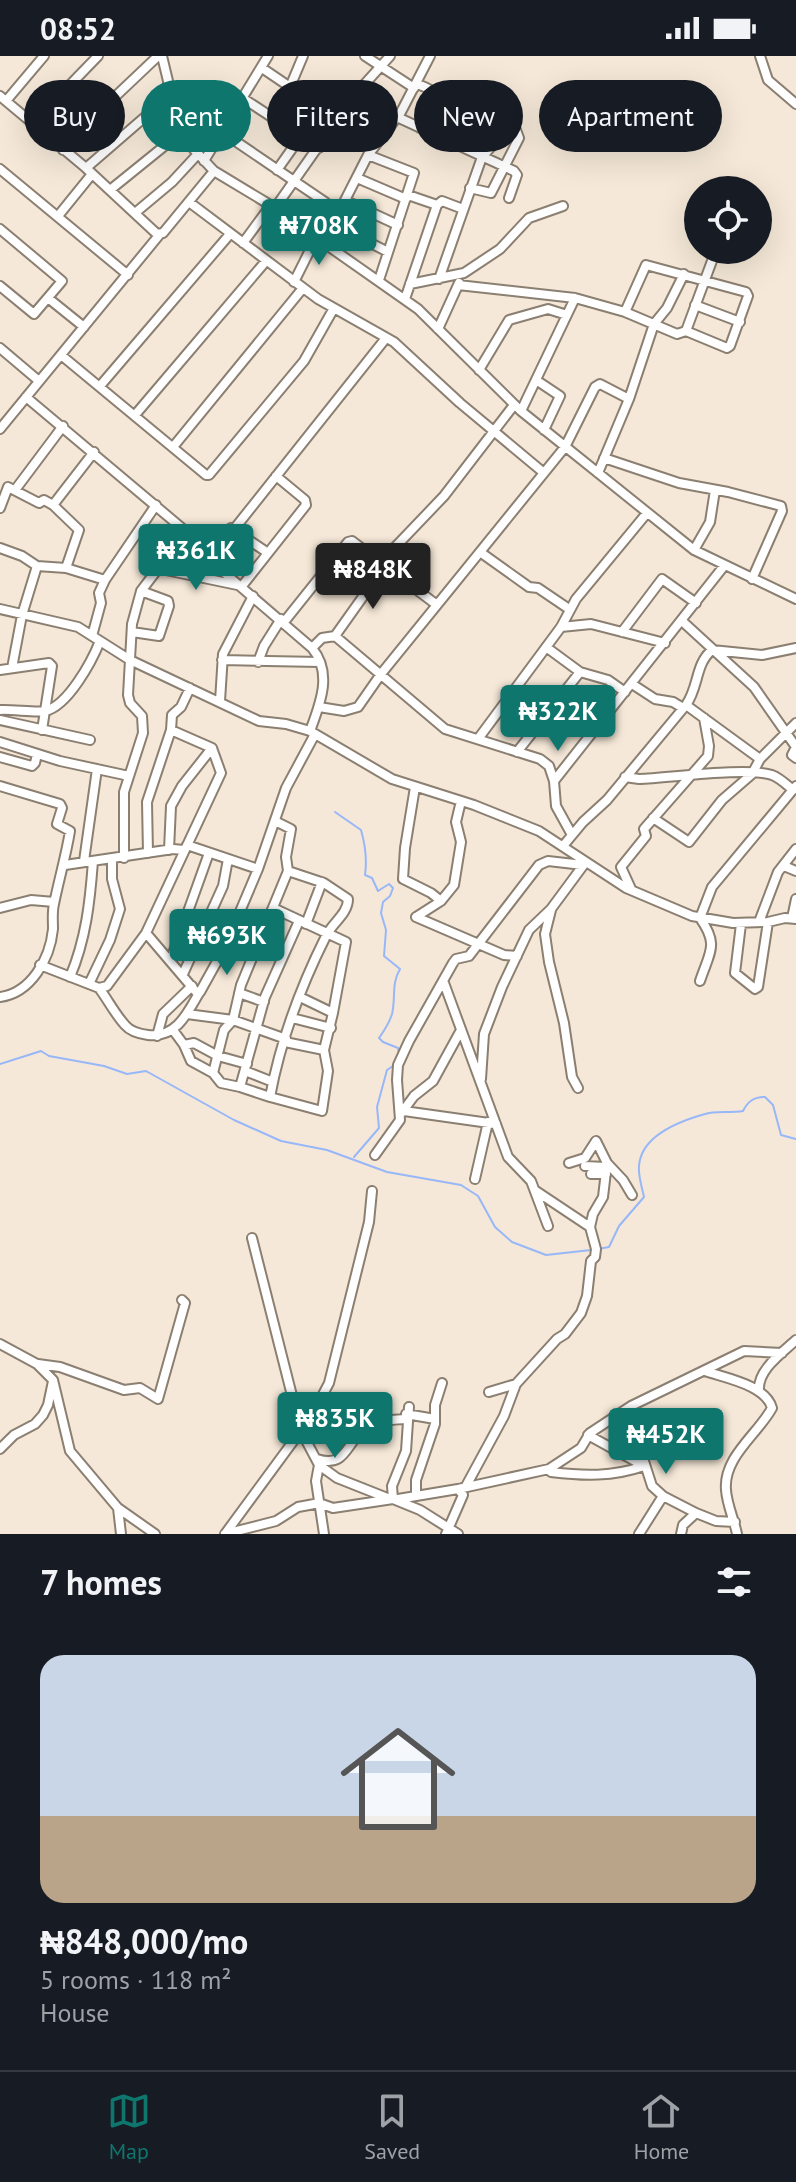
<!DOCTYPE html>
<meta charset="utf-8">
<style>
body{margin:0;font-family:"PT Sans",sans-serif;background:#242831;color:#f1f3f6;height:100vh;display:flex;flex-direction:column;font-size:30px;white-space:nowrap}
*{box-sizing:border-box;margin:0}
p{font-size:26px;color:#9ea1a6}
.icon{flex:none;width:44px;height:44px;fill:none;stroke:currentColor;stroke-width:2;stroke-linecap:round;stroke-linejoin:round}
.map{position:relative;height:1478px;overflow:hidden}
.panel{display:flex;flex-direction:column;background:#171b24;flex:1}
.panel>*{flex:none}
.top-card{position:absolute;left:24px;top:24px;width:748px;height:72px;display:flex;gap:16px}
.buttons{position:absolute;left:684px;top:120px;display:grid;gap:16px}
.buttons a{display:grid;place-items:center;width:88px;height:88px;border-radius:50%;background:#171b24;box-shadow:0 8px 32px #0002;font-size:40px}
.price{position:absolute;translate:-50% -68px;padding:0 18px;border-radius:8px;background:#0f766e;color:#fff;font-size:26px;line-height:52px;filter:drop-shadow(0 2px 4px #0008)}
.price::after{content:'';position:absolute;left:50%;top:48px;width:24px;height:18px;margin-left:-12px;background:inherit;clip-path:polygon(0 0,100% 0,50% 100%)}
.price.current{background:#222;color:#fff}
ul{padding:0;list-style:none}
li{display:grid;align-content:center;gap:16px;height:424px;padding:0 40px}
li+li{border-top:2px solid #363941}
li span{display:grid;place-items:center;height:248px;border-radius:24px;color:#555}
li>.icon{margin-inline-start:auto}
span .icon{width:144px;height:144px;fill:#fffc;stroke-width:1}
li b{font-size:34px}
h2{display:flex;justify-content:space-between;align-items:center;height:96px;padding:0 40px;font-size:34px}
.pill{padding:0 28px;border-radius:36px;background:#171b24;box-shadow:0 8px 32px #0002;font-size:28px;line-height:72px}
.pill.current{background:#0f766e;color:#fff}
.status{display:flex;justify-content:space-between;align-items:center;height:56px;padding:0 40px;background:#171b24;direction:ltr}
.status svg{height:22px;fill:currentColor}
.tab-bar{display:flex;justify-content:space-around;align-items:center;height:112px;border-top:2px solid #363941;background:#171b24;font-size:22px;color:#9ea1a6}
.tab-bar a{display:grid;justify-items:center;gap:4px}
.tab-bar .current{color:#0f766e}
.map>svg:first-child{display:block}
</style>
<div class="status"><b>08:52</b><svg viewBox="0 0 49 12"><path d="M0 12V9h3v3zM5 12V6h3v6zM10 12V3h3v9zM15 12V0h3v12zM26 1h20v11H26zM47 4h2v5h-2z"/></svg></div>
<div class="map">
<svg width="796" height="1478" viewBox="0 0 796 1478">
<rect width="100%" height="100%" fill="#f5e8d8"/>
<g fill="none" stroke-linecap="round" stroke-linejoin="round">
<path stroke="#97b7f8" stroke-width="2" d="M335 756 361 774C365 788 367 805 365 819L372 822 378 835 389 828 393 832 390 840 383 846 381 857 386 874 384 900 400 913C391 928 396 942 392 958 389 968 384 975 379 982L383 986 398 992 399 998
M0 1008 41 995 49 1000 104 1010 127 1018 146 1015 234 1064 281 1085 327 1094 387 1116 461 1129 478 1140 495 1171 512 1186 546 1199 591 1194
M354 1101 379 1072 377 1051 387 1014 393 1010
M598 1193 609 1191 619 1170 644 1141C642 1132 638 1119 639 1110 641 1080 680 1065 705 1058 714 1055 730 1057 743 1055 748 1045 754 1041 765 1041L773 1049 781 1079 796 1083"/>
<defs>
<path id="minor" d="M162 0 168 25 169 57 174 72 214 115
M365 0 414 32
M760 0 768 24 796 48
M262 12 290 31 341 59
M416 28C430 31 437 40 451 45 470 52 497 49 514 62L513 66 519 82 491 137 470 132
M290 31 303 0
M0 40 86 112 157 178 163 177 214 115 267 147 418 253 521 355 694 494 796 543
M244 43 319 92
M6 45 44 0
M397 61 514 115 517 119 509 142
M32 68 98 0
M282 68 301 37
M420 72 439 39
M222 76 325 146 338 158 355 179 388 196
M323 86 380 84
M63 94 82 72 158 0
M368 99 414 117 379 224
M204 105 268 0
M86 112 168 41
M0 113 128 219
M277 114 301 80
M357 122 406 143
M110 134 178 79
M408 139 437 149 442 145 463 153
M346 145 398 169
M189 146 318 243 394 286 460 347 544 417
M275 152 353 41 390 0
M135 157 172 126 197 99
M58 160 92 118
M0 173 62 225 34 258 0 230
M313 180 325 165 338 158 368 99 401 56 430 0
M243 187 271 149
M439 223 482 101 513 66
M294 226 316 182
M410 228 464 217 500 193 529 162 563 150
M458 229 575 242 625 256 677 278 686 275 727 292 730 290 748 240 746 236 646 209 625 256
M48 242 84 271
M405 243 437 149
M695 249 740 266
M438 273 459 227
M686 275 716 194
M0 292 39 325
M61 299 206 419H209L304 305 334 252
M479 314 509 264 548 253 567 259
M536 324 560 340 544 374
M100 330 230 178
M26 341 183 473 195 490 206 501 312 592C333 617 320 648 310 675
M521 355 575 242
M135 359 266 205
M0 373 160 178
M173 391 303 232
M604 402 679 427 728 436 781 450 782 455 752 523
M598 417 629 343 654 268 667 252 684 218
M15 434 63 370
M0 452 8 431 39 447 44 444 53 449
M235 472 386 282
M0 492 22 500 37 510 66 512 105 524
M694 494 710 466 715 434
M480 496 529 531 538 532 569 553
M206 501 231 472 268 497
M380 507 444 440 514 349
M66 512 79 474 53 449 94 396
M156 512 242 530 306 449 305 444 276 420
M0 553 78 571 130 604 259 665 286 668 310 675 392 723 474 749 539 775 626 832 692 860 733 867 768 866 785 862 796 863
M682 565 754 631 796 691 792 699 796 702
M284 566 348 486 352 485 437 549
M561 571 591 568 665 587
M132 576 159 580 169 550 168 545 141 535
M622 576 662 523 696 547
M92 580 101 547 99 537 105 524 156 449
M335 580 384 511
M546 591 580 616 608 624 625 636
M312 592 322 582 335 580 445 673 540 703 549 710 554 725 556 750 572 779
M222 604 320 606
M258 606 264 590 281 563
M12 612 22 559 37 510
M0 614 49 607 52 610 42 674
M632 628 655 643 673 646 683 652
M220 645 223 598 253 540
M686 649 760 703
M319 651 344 655 358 651 381 618 565 391 595 331 600 328 629 343
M0 654C11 653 37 657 45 655 68 650 92 605 100 585
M0 664 90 684
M478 683 561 571 576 543 647 457
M0 686 60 705 129 720
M517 696 580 616
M0 701 32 710 35 707 37 698
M625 721 639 723C670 722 746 711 772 719 780 722 787 729 793 734
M554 725 724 510
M0 730 60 748 62 752 57 768 70 775C66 800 59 823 54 848 52 856 53 864 53 873 50 903 31 937 0 941
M415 731 405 792 403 823 431 837 441 845
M653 762 689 786 722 744 752 718 760 703 796 667
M187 789 258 813
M563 790 583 766 607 744 686 649C699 631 695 608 712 594L762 599 796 592
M169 794 171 750 182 730 212 692
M148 797 147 746 171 674 172 659 181 651 190 632
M124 802V736L143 677 142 660 130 647 128 639 132 568 141 535 185 477
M84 805 97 713
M65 809 173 793 184 794
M784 810 796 815
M288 815 324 827 348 843C348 858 332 867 326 880 301 930 280 987 270 1041L240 1031 265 941 299 865
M631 833 621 811 646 780 644 773 708 700 709 690 704 662
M0 852 31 844 54 846
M273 852 346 886 333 957
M551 854 545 878 549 906 564 967 572 1021 578 1032
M416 861 441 845 454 829 461 786 456 766 461 745
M416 861 504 899 517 900
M792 862 796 843
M759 866 778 816 796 793
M306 868 322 826
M741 868 735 917 755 933 758 931 768 866
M146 877 197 937 200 936 225 891 258 813 286 732 315 678
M171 903 209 797
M40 909 99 932 107 930 146 877 221 717 212 692 171 674
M183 918 223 830 228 803
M70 921C86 883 90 846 93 805
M700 925C710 895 719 889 700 862L712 831 796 730
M444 927 508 1101 531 1125 548 1170
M89 928 110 884 120 853 112 823V804
M99 932C108 944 115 958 125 969 130 975 140 978 148 979 176 982 187 958 199 937
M239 937 264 946
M187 958 233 964 286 983
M292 962 331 972
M173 974 184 989 194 987 218 1000 247 1008
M157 980 163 958 192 930
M285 986 324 994
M184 989 191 1005 213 1017 224 974 233 964 241 929 288 815 286 801 291 773 275 765
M245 1015 273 1026
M213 1017 221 1027 240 1031
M481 1023 484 978 502 931 529 874 551 853 585 807
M270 1041 322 1055 328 1015 324 994 333 957 300 941
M404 1055 496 1068
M400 1059 414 1040 433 1025 461 974
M375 1099 400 1064 397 1024 398 1009 409 985 453 907 456 903 469 900 539 809 548 805 583 809
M569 1107 585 1102 596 1085 607 1107
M585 1110 606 1111
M591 1118H606
M475 1123 488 1066
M590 1171 593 1158 603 1141 607 1107 623 1124 632 1139
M252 1182 301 1375 319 1409 316 1425 324 1478
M0 1288 37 1308 53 1324 70 1395 118 1452 121 1478
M38 1308 60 1311 124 1334 140 1332 158 1343 185 1247 182 1244
M705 1315C725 1322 766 1329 772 1352 758 1378 723 1401 726 1434 727 1449 734 1463 737 1478
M516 1328 557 1283 565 1278 581 1257 587 1240 591 1205 595 1201 596 1193 590 1171 536 1135
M759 1335C757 1314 782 1297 796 1284
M631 1350 644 1388 643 1402 652 1430 663 1440 696 1457 716 1465 735 1466
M406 1358 435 1363
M588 1379 644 1410
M0 1393 14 1379 35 1368 43 1359 48 1349 53 1325
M317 1403C345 1412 345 1390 362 1375 371 1366 393 1363 406 1363
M319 1409 337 1422 390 1443
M549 1413 551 1416C584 1420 612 1421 644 1410
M466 1430 504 1360 516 1328 489 1336
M458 1433 549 1413 581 1392 590 1377 631 1350 744 1295 782 1297
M416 1440V1424L435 1368V1349L442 1327
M393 1443 392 1430 406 1395 409 1351
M398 1443 458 1433 463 1439 446 1478
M118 1452 155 1478
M225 1478 311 1361 329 1327 369 1166 372 1135
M225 1478 276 1465 298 1451 309 1449 319 1447 333 1452 393 1443 420 1454 458 1478
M639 1478 663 1440
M681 1478 683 1469 696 1457"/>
</defs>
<use href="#minor" stroke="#8b7f71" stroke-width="12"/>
<use href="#minor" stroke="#fff" stroke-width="8"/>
</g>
</svg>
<div class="buttons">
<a><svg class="icon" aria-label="locate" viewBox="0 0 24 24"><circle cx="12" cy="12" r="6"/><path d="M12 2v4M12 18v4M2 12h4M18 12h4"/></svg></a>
</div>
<b class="price" style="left:319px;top:211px">₦708K</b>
<b class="price" style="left:196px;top:536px">₦361K</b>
<b class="price current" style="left:373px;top:555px">₦848K</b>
<b class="price" style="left:558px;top:697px">₦322K</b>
<b class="price" style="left:227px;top:921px">₦693K</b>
<b class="price" style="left:335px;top:1404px">₦835K</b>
<b class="price" style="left:666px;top:1420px">₦452K</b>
<div class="top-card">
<a class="pill">Buy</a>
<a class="pill current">Rent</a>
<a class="pill">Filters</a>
<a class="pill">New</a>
<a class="pill">Apartment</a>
</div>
</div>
<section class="panel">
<h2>7 homes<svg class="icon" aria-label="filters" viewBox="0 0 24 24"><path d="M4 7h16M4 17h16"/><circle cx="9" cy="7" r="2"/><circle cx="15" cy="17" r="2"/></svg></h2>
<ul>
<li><span style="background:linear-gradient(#c9d6e8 65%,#b9a48a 0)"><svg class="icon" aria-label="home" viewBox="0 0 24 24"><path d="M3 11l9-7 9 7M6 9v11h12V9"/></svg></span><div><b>₦848,000/mo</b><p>5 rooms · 118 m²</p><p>House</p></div></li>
</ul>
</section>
<nav class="tab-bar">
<a class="current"><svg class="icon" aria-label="map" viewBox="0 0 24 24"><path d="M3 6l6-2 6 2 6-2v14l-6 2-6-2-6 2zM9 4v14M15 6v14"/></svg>Map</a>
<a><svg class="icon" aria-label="saved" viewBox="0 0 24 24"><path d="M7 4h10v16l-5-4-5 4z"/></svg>Saved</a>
<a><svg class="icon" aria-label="home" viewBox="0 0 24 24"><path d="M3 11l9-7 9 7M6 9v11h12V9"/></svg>Home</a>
</nav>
